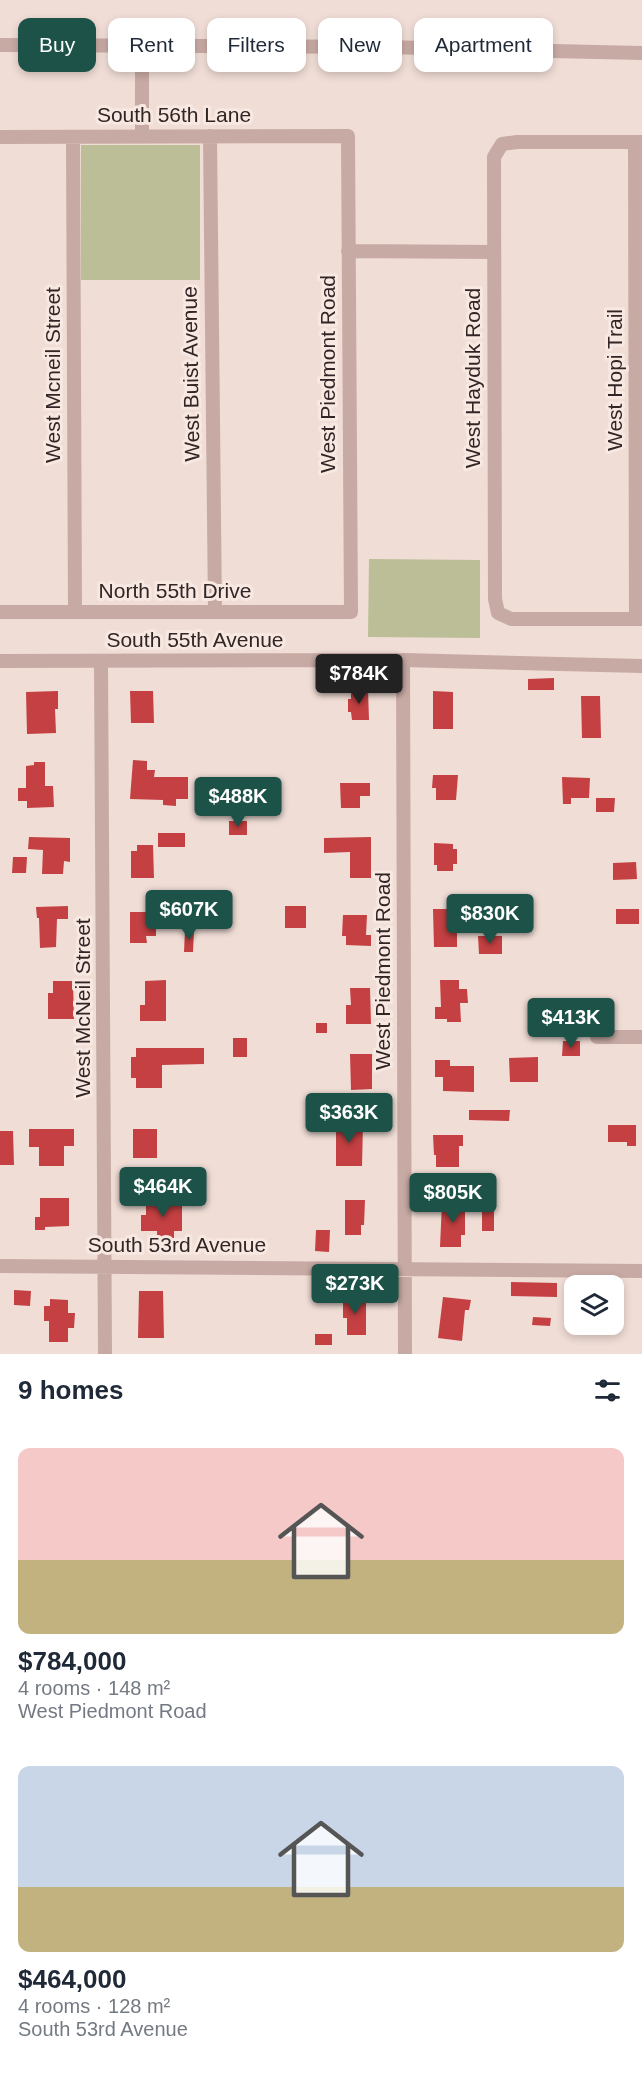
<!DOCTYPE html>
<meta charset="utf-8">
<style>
body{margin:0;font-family:Helvetica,sans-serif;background:#f6f6f7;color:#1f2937;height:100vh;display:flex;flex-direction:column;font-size:22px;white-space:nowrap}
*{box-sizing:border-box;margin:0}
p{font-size:20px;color:#747a83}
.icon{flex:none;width:33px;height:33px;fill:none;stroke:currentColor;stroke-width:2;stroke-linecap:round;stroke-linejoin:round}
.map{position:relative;height:1354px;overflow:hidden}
.side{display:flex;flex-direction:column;background:#fff;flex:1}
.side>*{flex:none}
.banner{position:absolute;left:18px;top:18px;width:606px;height:54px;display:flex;gap:12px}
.tools{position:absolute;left:564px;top:1275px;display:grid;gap:12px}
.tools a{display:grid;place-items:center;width:60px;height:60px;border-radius:12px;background:#fff;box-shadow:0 3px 9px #0003;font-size:30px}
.price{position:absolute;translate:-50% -51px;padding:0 14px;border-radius:6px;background:#1c5248;color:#fff;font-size:20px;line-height:39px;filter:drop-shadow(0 2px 3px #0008)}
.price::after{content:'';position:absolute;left:50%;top:36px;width:18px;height:14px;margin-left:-9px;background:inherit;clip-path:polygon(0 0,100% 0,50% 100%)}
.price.selected{background:#222;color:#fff}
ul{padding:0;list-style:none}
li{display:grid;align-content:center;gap:12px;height:318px;padding:0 18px}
li span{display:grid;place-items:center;height:186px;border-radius:12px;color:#555}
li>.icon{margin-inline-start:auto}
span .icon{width:108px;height:108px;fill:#fffc;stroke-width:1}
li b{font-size:26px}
h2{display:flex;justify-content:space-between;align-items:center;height:72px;padding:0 18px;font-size:26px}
.chip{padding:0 21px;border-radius:12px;background:#fff;box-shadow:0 3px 9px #0003;font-size:21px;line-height:54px}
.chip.selected{background:#1c5248;color:#fff}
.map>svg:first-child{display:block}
</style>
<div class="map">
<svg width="642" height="1354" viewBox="0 0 642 1354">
<rect width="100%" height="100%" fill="#f0ddd6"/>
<path fill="#bbbe97" d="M81 145H200V280H81Z
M369 559 480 560V638L368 637Z"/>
<path fill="#c44042" d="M554 678V690H528V679Z
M368 690 369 720H352L351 712H348V699H351V691Z
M58 691V709H55L56 733 27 734 26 692Z
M130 691H153L154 723H131Z
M433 691 453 692V729H433Z
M581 696H600L601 738H582Z
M133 760 147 761V770H155L154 777H188V799H176V806L163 805V800L130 799Z
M34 762H45V786H53L54 807 27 808V801H18V788H26V766L34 765Z
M433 775H458L456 800H436V788H432Z
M562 777 590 778 589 798H571V804H563Z
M340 783H370V796H360V808H341Z
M596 798H615L614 812H596Z
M229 821H247V835H229Z
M158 833H185V847H158Z
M29 837 70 838V862L64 861 63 874H42L43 850 28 849Z
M371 837V878H350V852L324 853V838Z
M434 843 453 844V849H457V864H453V871H437V865H434Z
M137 845H153L154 878H131V851H137Z
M13 857H27L26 873H12Z
M636 862 637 879 613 880V863Z
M68 906V919H57L56 947 40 948 39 918H37L36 907Z
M285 906H306V928H285Z
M433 909H457V947H434Z
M616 909H639V924H616Z
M130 912H147V918H156V936H146L147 943H130Z
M343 915H367L366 935H371V946L346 945V936H342Z
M185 930H194L193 952H184Z
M478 936H502V954H479Z
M166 980V1021H140V1005H145V981Z
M440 980H459V989H467L468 1003H460L461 1022H447V1019H435V1007H441Z
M53 981H73L74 1019H48V993H53Z
M350 988H370L371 1024H346V1005H351Z
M563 1006H584V1020H563Z
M316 1023H327V1033H316Z
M233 1038H247V1057H233Z
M563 1041H580V1056H562Z
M136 1048H204V1064L162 1065V1088H136V1078H131V1057H136Z
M350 1054H372V1089L351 1090Z
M538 1057V1082H510L509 1058Z
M435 1060H450V1066H474V1092L443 1091V1077H435Z
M469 1110H510L509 1121 469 1120Z
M336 1123H363L362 1166H336Z
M608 1125H636V1146H627V1142H608Z
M29 1129H74V1146H64V1166H39V1147H29Z
M133 1129H157V1158H133Z
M0 1131H13L14 1165H0Z
M433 1135H463V1146H459V1167H436V1155H434Z
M40 1198H69V1226L45 1227V1230H35V1217H40Z
M146 1199H182V1231H174V1240H157V1231H141V1215H146Z
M345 1200H365L364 1225H361V1235H345Z
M442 1202H465V1235H461V1247H440Z
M482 1211H494V1231H482Z
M316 1230H330L329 1252 315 1251Z
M511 1282 557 1283V1297L511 1296Z
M14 1290 31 1291 30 1306 14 1305Z
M139 1291H163L164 1338H138Z
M343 1297H366V1335H347V1318H343Z
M443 1297 471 1300 469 1310H465L462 1341 438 1338Z
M50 1299 68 1300V1313H75L74 1328H68V1342H49V1321H44V1306H50Z
M533 1317 551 1318 550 1326 532 1325Z
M315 1334H332V1345H315Z"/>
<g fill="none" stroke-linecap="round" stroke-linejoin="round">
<path stroke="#c7aaa3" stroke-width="14" d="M0 45 384 47 642 53
M142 136V46
M210 136 215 612
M0 137 348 136 351 612H0
M73 137 75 612
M635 142 636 619
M642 142H517L502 144 494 157 495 599 498 613 511 619H642
M348 251 494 252
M403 660 405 1354
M0 661 403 660 642 666
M101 662 105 1354
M597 1037H642
M0 1266 642 1271"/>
</g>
<g text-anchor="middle" stroke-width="6" stroke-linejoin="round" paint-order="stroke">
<g font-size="21" fill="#322525" stroke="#f8e8e2">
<text x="174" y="122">South 56th Lane</text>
<text transform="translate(191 374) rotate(-91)" y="7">West Buist Avenue</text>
<text transform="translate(328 374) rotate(-90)" y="7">West Piedmont Road</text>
<text transform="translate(53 375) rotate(-90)" y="7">West Mcneil Street</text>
<text transform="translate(473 378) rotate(-90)" y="7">West Hayduk Road</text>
<text transform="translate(615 380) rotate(-90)" y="7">West Hopi Trail</text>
<text x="175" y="598">North 55th Drive</text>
<text x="195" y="647">South 55th Avenue</text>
<text transform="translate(383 971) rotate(-90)" y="7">West Piedmont Road</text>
<text transform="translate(83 1008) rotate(-90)" y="7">West McNeil Street</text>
<text x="177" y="1252">South 53rd Avenue</text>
</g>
</g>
</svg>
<div class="tools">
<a><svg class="icon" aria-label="layers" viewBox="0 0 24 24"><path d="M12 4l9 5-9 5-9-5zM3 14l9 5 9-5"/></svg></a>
</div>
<b class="price selected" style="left:359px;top:705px">$784K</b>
<b class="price" style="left:238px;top:828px">$488K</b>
<b class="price" style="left:189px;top:941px">$607K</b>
<b class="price" style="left:490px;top:945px">$830K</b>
<b class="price" style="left:571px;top:1049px">$413K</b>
<b class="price" style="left:349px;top:1144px">$363K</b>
<b class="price" style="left:163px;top:1218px">$464K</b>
<b class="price" style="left:453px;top:1224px">$805K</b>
<b class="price" style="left:355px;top:1315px">$273K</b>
<div class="banner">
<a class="chip selected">Buy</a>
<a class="chip">Rent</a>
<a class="chip">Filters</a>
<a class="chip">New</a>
<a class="chip">Apartment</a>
</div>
</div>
<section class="side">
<h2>9 homes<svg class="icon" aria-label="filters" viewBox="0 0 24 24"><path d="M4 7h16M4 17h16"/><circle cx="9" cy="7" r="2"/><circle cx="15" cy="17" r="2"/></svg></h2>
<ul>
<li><span style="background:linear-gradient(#f6c9c9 60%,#c2b280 0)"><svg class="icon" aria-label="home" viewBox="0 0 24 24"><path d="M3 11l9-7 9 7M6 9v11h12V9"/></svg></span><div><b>$784,000</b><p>4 rooms · 148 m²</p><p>West Piedmont Road</p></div></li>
<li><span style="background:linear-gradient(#c9d6e8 65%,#c2b280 0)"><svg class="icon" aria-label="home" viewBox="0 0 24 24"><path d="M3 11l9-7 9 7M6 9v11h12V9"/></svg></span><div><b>$464,000</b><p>4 rooms · 128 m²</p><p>South 53rd Avenue</p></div></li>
</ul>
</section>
